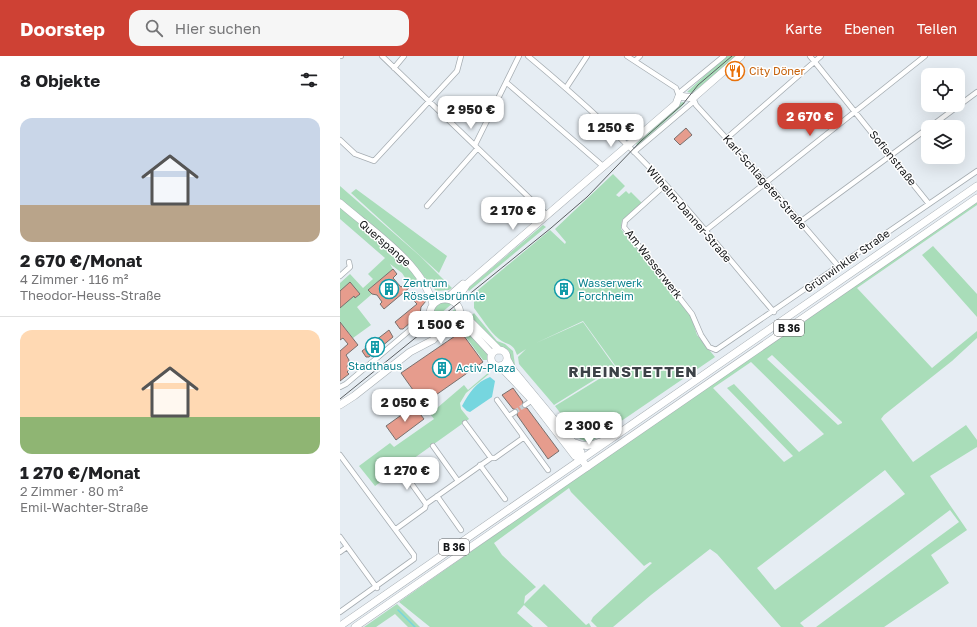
<!DOCTYPE html>
<html lang="de">
<meta charset="utf-8">
<style>
body{margin:0;font-family:"Golos Text",sans-serif;background:#f6f6f6;color:#202124;height:100vh;display:flex;flex-direction:column;font-size:15px;white-space:nowrap}
*{box-sizing:border-box;margin:0}
p{font-size:13px;color:#757577}
.icon{flex:none;width:22px;height:22px;fill:none;stroke:currentColor;stroke-width:2;stroke-linecap:round;stroke-linejoin:round}
.map{position:relative;flex:1;overflow:hidden}
.drawer{display:flex;flex-direction:column;background:#fff;width:340px}
.drawer>*{flex:none}
.fabs{position:absolute;left:581px;top:12px;display:grid;gap:8px}
.fabs a{display:grid;place-items:center;width:44px;height:44px;border-radius:8px;background:#fff;box-shadow:0 4px 16px #0002;font-size:20px}
.price{position:absolute;translate:-50% -34px;padding:0 9px;border-radius:8px;background:#fff;color:#222;font-size:13px;line-height:26px;filter:drop-shadow(0 1px 2px #0008)}
.price::after{content:'';position:absolute;left:50%;top:24px;width:12px;height:9px;margin-left:-6px;background:inherit;clip-path:polygon(0 0,100% 0,50% 100%)}
.price.on{background:#ce4134;color:#fff}
ul{padding:0;list-style:none}
li{display:grid;align-content:center;gap:8px;height:212px;padding:0 20px}
li+li{border-top:1px solid #e0e0e0}
li span{display:grid;place-items:center;height:124px;border-radius:12px;color:#555}
li>.icon{margin-inline-start:auto}
span .icon{width:72px;height:72px;fill:#fffc;stroke-width:1}
li b{font-size:17px}
h2{display:flex;justify-content:space-between;align-items:center;height:48px;padding:0 20px;font-size:17px}
header{display:flex;align-items:center;gap:24px;box-sizing:border-box;height:56px;padding:0 20px;background:#ce4134;color:#fff}
header strong{font-size:19px}
nav{display:flex;gap:22px;margin-inline-start:auto;font-size:14px}
.search{width:280px;height:36px;background:#f6f6f6;display:flex;align-items:center;gap:10px;box-sizing:border-box;padding:0 14px;border-radius:12px;color:#757577;font-size:15px}
main{display:flex;flex:1;min-height:0}
.map>svg:first-child{display:block}
</style>
<header>
<strong>Doorstep</strong>
<div class="search"><svg class="icon" aria-label="search" viewBox="0 0 24 24"><circle cx="10" cy="10" r="6"/><path d="M15 15l6 6"/></svg>Hier suchen</div>
<nav><a>Karte</a><a>Ebenen</a><a>Teilen</a></nav>
</header>
<main>
<section class="drawer">
<h2>8 Objekte<svg class="icon" aria-label="filters" viewBox="0 0 24 24"><path d="M4 7h16M4 17h16"/><circle cx="9" cy="7" r="2"/><circle cx="15" cy="17" r="2"/></svg></h2>
<ul>
<li><span style="background:linear-gradient(#c9d6e8 70%,#b9a48a 0)"><svg class="icon" aria-label="home" viewBox="0 0 24 24"><path d="M3 11l9-7 9 7M6 9v11h12V9"/></svg></span><div><b>2 670 €/Monat</b><p>4 Zimmer · 116 m²</p><p>Theodor-Heuss-Straße</p></div></li>
<li><span style="background:linear-gradient(#ffd9b3 70%,#8fb573 0)"><svg class="icon" aria-label="home" viewBox="0 0 24 24"><path d="M3 11l9-7 9 7M6 9v11h12V9"/></svg></span><div><b>1 270 €/Monat</b><p>2 Zimmer · 80 m²</p><p>Emil-Wachter-Straße</p></div></li>
</ul>
</section>
<div class="map">
<svg width="637" height="571" viewBox="0 0 637 571">
<rect width="100%" height="100%" fill="#e6edf3"/>
<path fill="#a9ddb9" fill-rule="evenodd" d="M386 0H398L352 37 347 36Z
M342 46 345 47 340 52 298 90 296 88Z
M273 118 285 130 276 139 279 141 286 135 289 138 291 136 303 148 282 164 281 173 351 260 357 279 375 301 252 385H245L240 383 215 350 277 312 243 265 196 287 243 266 275 311 214 349 179 308 178 301 186 293 177 299C173 286 168 290 159 283 149 275 142 262 134 252V242L132 239 210 174 225 188 226 186 215 173Z
M0 130 80 200 112 232 109 234 96 235 73 207 0 144Z
M16 133 107 200 99 217 11 137Z
M637 146V149L517 232 592 312 637 275V282L612 305 544 359 541 363 573 406 626 369 637 384V391L590 420 627 474 591 499 609 527 544 571H476L619 466 610 454 460 567 464 571H441L377 498 370 493 311 539 273 571H257L251 565 253 561 312 507 310 506 304 510 231 436 229 432 154 487 162 499 196 531 185 540 184 548 204 528 246 569 249 567 251 571H208L184 549 177 557 193 571H90L59 546 340 349ZM432 299 502 366V367L498 369 427 303ZM411 306 484 378 459 396 394 328 387 332 453 400 444 406 373 332ZM545 414 565 438 435 534 417 512Z
M0 150 64 206 79 223 75 228 71 231 62 217 50 208 53 213 28 234 32 238 17 251 31 269 13 282 0 266V227L10 218 23 232 33 223 28 218 45 202 0 163Z
M203 169 206 171 129 235 127 233Z
M593 190 637 238V261L582 199Z
M105 244 113 247 94 263C90 254 96 247 105 244Z
M117 251C119 260 116 266 108 270L97 268Z
M134 257 157 285 165 288 173 295 175 309 172 311 169 295 165 292 158 290 129 263Z
M126 274 147 297V304H143L122 276Z
M148 317 149 318 126 337 120 347 121 353 129 363 35 430 19 410 50 387 54 391 94 363 90 358 124 329 128 334Z
M57 548 80 571H68L55 558 36 571H24Z"/>
<path fill="#76d6df" d="M150 321 155 325 152 341 130 356 127 355 122 350C129 337 136 326 150 321Z
M53 339 60 345V348L48 354 43 345Z"/>
<g fill="none" stroke-linecap="round" stroke-linejoin="round">
<path stroke="#76d6df" stroke-width="1.5" d="M58 554 75 571"/>
</g>
<path fill="#e69c8d" stroke="#78706e" d="M346 72 352 79 340 89 334 83Z
M53 213 57 218 53 222 61 231 65 228 69 232 44 253 40 248 42 246 37 239 32 238 28 234Z
M10 226 20 238 15 242 14 240 0 252V235Z
M78 237 86 245 81 251 80 258 63 273H60L55 266 77 248 72 243Z
M0 266 18 289 6 299 9 304 7 311 9 314 7 316 9 318 0 325V295L8 288 3 282 0 284Z
M49 274 53 281 29 301H26L22 295Z
M121 276 143 306 83 348 61 317Z
M173 332 183 346 182 351 187 352 219 395 208 403 177 359 178 354 173 353 162 339Z
M74 350 84 363 56 384 46 370Z"/>
<g fill="none" stroke-linecap="round" stroke-linejoin="round">
<path stroke="#c7cdd2" stroke-width="4.5" stroke-dasharray="4.5 2" stroke-linecap="butt" d="M175 356 185 349"/>
<defs>
<path id="street" d="M0 0H1
M42 0 207 159
M188 0C236 40 283 82 326 129 363 170 398 214 434 256
M287 0 336 32 339 40
M470 0 589 148
M295 5 300 0
M54 12 64 0
M167 27 264 111
M226 32 247 0
M339 37 384 0
M353 42 356 49 426 126 499 211
M590 71 637 36
M387 82 481 0
M0 84 15 98 34 105 117 15 121 0
M135 89 179 0
M294 96 353 46
M325 129 285 165 284 171 352 258 361 279 369 291 376 294 637 115
M87 150 137 93
M460 166 588 72
M365 175 585 0
M0 220 10 211 9 206
M149 312 153 308
M0 331 6 328 89 258
M157 344 208 414
M185 349 194 343
M169 360 175 356
M125 367 151 402
M93 390 118 425
M0 399 74 499V503L0 556
M140 409 165 443
M61 413 86 448
M97 440 121 474
M56 473 85 452 86 448 151 402H155L183 382 182 379
M0 481 37 532
M0 496 7 491"/>
<path id="secondary" d="M0 147C32 175 81 206 93 248
M90 258a15 15 0 1 1 30 0a15 15 0 1 1-30 0Z
M106 243 123 228
M115 246 127 228 336 48 339 40 353 42 401 0
M120 259 132 267 159 294
M117 268 129 273 152 298
M151 302a8 8 0 1 1 16 0a8 8 0 1 1-16 0Z
M167 303 173 314 241 396 242 404
M160 310 192 344 235 400 242 404 247 411
M0 349 14 340 70 296 93 284 103 273
M235 387C248 393 256 387 269 383"/>
<path id="primary" d="M0 570 637 130
M15 571 637 142"/>
</defs>
<use href="#street" stroke="#a6adb2" stroke-width="6"/>
<use href="#secondary" stroke="#a6adb2" stroke-width="8"/>
<use href="#primary" stroke="#a6adb2" stroke-width="8"/>
<use href="#street" stroke="#fff" stroke-width="4.5"/>
<use href="#secondary" stroke="#fff" stroke-width="7"/>
<use href="#primary" stroke="#fff" stroke-width="7"/>
<path stroke="#5b5f62" stroke-width="1" d="M0 343 211 172 247 141 301 85 343 48 358 29 392 0"/>
</g>
<defs>
<symbol id="restaurant-ring" viewBox="-11 -11 22 22"><circle r="9.5" fill="#fff" stroke="#e8710a" stroke-width="1.5"/><path d="M-5-6h1v4h1v-4h1v4h1v-4h1v5L-1.5 .5V6h-2V.5L-5-1ZM5-6V6H3V1.5H1.5Q1.5-4 5-6Z" fill="#e8710a"/></symbol>
<symbol id="building-ring" viewBox="-11 -11 22 22"><circle r="9.5" fill="#fff" stroke="#0f9aa8" stroke-width="1.5"/><path d="M-4-6H4V6H1V3H-1V6H-4ZM-2.5-4.3h1.7v1.8h-1.7ZM.8-4.3h1.7v1.8H.8ZM-2.5-1h1.7V.8h-1.7ZM.8-1h1.7V.8H.8Z" fill="#0f9aa8"/></symbol>
</defs>
<g fill-rule="evenodd">
<use href="#restaurant-ring" x="384" y="4" width="22" height="22"/>
<use href="#building-ring" x="38" y="222" width="22" height="22"/>
<use href="#building-ring" x="213" y="222" width="22" height="22"/>
<use href="#building-ring" x="24" y="280" width="22" height="22"/>
<use href="#building-ring" x="91" y="301" width="22" height="22"/>
</g>
<g text-anchor="middle" stroke-width="3" stroke-linejoin="round" paint-order="stroke">
<g fill="#fff" stroke="#5b5d5e" stroke-width="1">
<rect x="434" y="264" width="30" height="16" rx="3"/>
<rect x="99" y="483" width="30" height="16" rx="3"/>
</g>
<g font-size="10" font-weight="bold" fill="#151719">
<text x="449" y="276">B 36</text>
<text x="114" y="495">B 36</text>
</g>
<g font-size="11" fill="#c56008" stroke="#fff" text-anchor="start">
<text x="409" y="19">City Döner</text>
</g>
<g font-size="11" fill="#151719" stroke="#fff">
<text transform="translate(553 102) rotate(51)" y="4">Sofienstraße</text>
<text transform="translate(425 126) rotate(49)" y="4">Karl-Schlageter-Straße</text>
<text transform="translate(349 158) rotate(49)" y="4">Wilhelm-Danner-Straße</text>
<text transform="translate(45 187) rotate(41)" y="4">Querspange</text>
<text transform="translate(507 205) rotate(-35)" y="4">Grünwinkler Straße</text>
<text transform="translate(314 208) rotate(52)" y="4">Am Wasserwerk</text>
</g>
<g font-size="11" fill="#0d838f" stroke="#fff" text-anchor="start">
<text x="63" y="231">Zentrum<tspan x="63" dy="13">Rösselsbrünnle</tspan></text>
<text x="238" y="231">Wasserwerk<tspan x="238" dy="13">Forchheim</tspan></text>
<text x="35" y="314" text-anchor="middle">Stadthaus</text>
<text x="116" y="316">Activ-Plaza</text>
</g>
<g font-size="15" font-weight="bold" letter-spacing="1" fill="#3c4247" stroke="#fff">
<text x="293" y="321">RHEINSTETTEN</text>
</g>
</g>
</svg>
<div class="fabs">
<a><svg class="icon" aria-label="locate" viewBox="0 0 24 24"><circle cx="12" cy="12" r="6"/><path d="M12 2v4M12 18v4M2 12h4M18 12h4"/></svg></a>
<a><svg class="icon" aria-label="layers" viewBox="0 0 24 24"><path d="M12 4l9 5-9 5-9-5zM3 14l9 5 9-5"/></svg></a>
</div>
<b class="price" style="left:131px;top:74px">2 950 €</b>
<b class="price on" style="left:470px;top:81px">2 670 €</b>
<b class="price" style="left:271px;top:92px">1 250 €</b>
<b class="price" style="left:173px;top:175px">2 170 €</b>
<b class="price" style="left:101px;top:289px">1 500 €</b>
<b class="price" style="left:65px;top:367px">2 050 €</b>
<b class="price" style="left:249px;top:390px">2 300 €</b>
<b class="price" style="left:67px;top:435px">1 270 €</b>
</div>
</main>
